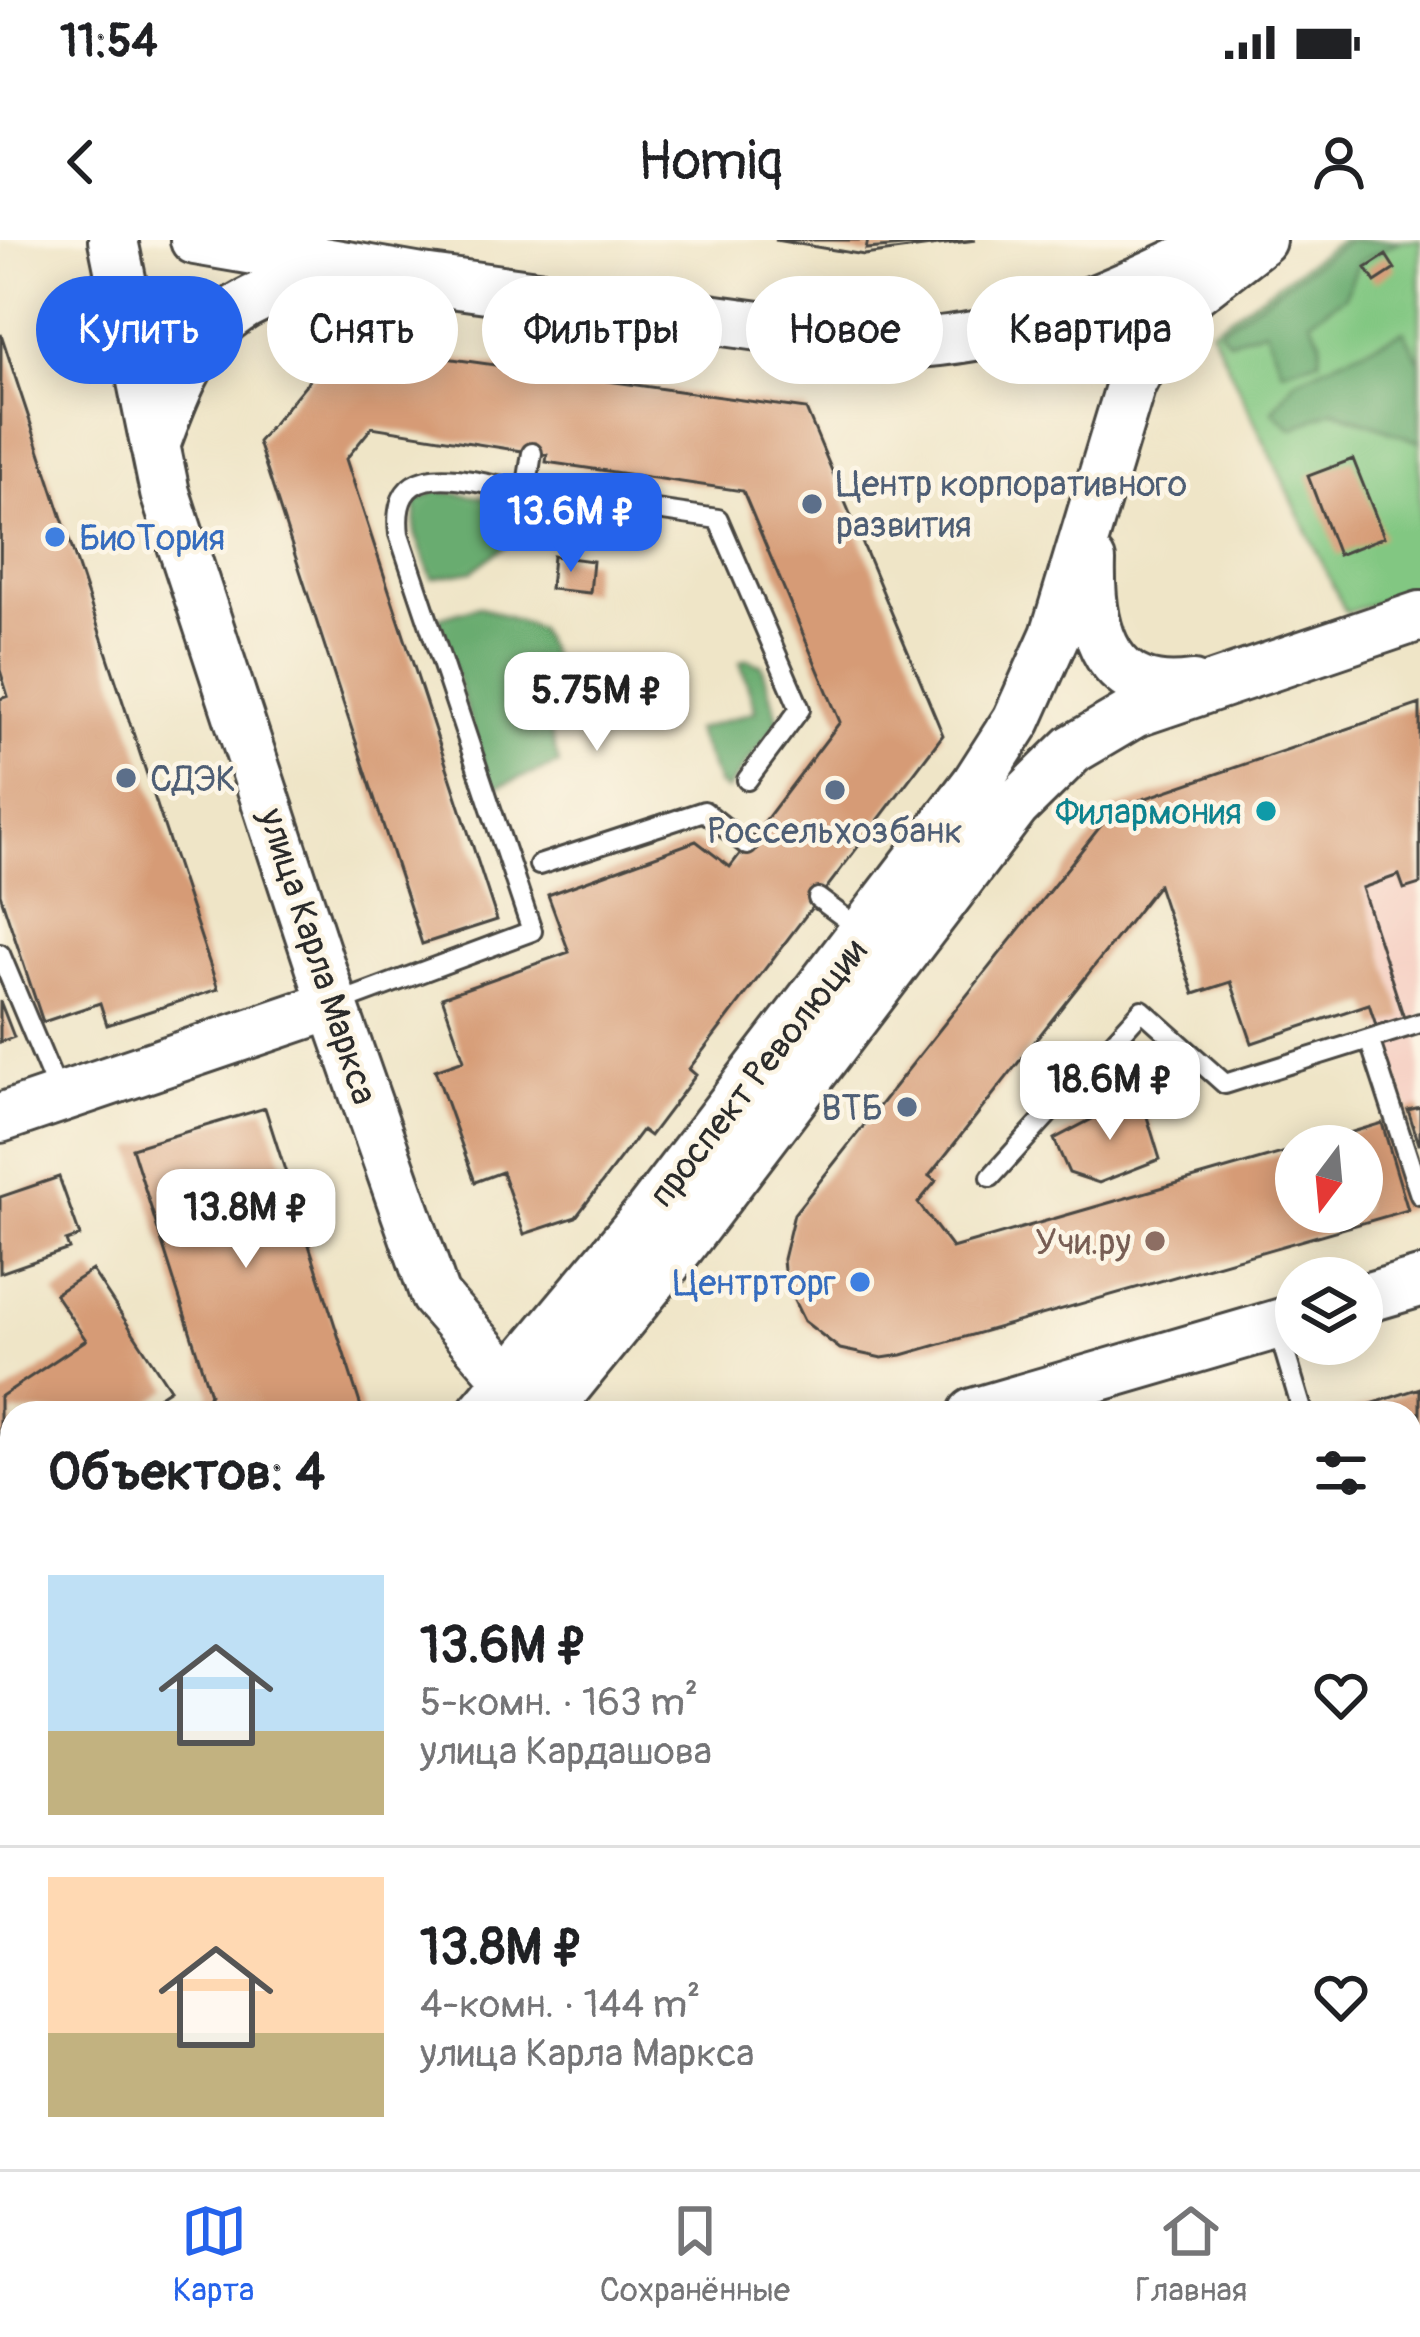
<!DOCTYPE html>
<html lang="ru">
<meta charset="utf-8">
<style>
body{margin:0;font-family:Pangolin,sans-serif;background:#f2f2f2;color:#202124;height:100vh;display:flex;flex-direction:column;font-size:45px;white-space:nowrap}
*{box-sizing:border-box;margin:0}
p{font-size:39px;color:#757577}
.icon{flex:none;width:66px;height:66px;fill:none;stroke:currentColor;stroke-width:2;stroke-linecap:round;stroke-linejoin:round}
.map{position:relative;flex:1;overflow:hidden}
.side{position:absolute;left:0px;top:1161px;width:1422px;height:768px;display:flex;flex-direction:column;background:#fff;border-radius:36px 36px 0 0;box-shadow:0 6px 30px #0003}
.side>*{flex:none}
.top-card{position:absolute;left:36px;top:36px;width:1350px;height:108px;display:flex;gap:24px}
.needle{width:78px;rotate:196deg}
.tools{position:absolute;left:1275px;top:885px;display:grid;gap:24px}
.tools a{display:grid;place-items:center;width:108px;height:108px;border-radius:50%;background:#fff;box-shadow:0 6px 30px #0003;font-size:60px}
.price{position:absolute;translate:-50% -102px;padding:0 27px;border-radius:24px;background:#fff;color:#222;font-size:39px;line-height:78px;filter:drop-shadow(0 3px 6px #0008)}
.price::after{content:'';position:absolute;left:50%;top:72px;width:36px;height:27px;margin-left:-18px;background:inherit;clip-path:polygon(0 0,100% 0,50% 100%)}
.price.on{background:#2563eb;color:#fff}
ul{padding:0;list-style:none}
li{display:flex;align-items:center;gap:36px;height:300px;padding:0 48px}
li+li{border-top:3px solid #e0e0e0}
li span{display:grid;place-items:center;flex:none;width:336px;height:240px;border-radius:0px;color:#555}
li>.icon{margin-inline-start:auto}
span .icon{width:144px;height:144px;fill:#fffc;stroke-width:1}
li b{font-size:51px}
h2{display:flex;justify-content:space-between;align-items:center;height:144px;padding:0 48px;font-size:51px}
.tag{padding:0 42px;border-radius:54px;background:#fff;box-shadow:0 6px 30px #0003;font-size:42px;line-height:108px}
.tag.on{background:#2563eb;color:#fff}
.status{display:flex;justify-content:space-between;align-items:center;height:84px;padding:0 60px;background:#fff;direction:ltr}
.status svg{height:33px;fill:currentColor}
header{display:flex;justify-content:space-between;align-items:center;height:156px;padding:0 48px;background:#fff;font-size:54px;font-weight:600}
.tabs{display:flex;justify-content:space-around;align-items:center;height:168px;border-top:3px solid #e0e0e0;background:#fff;font-size:33px;color:#757577}
.tabs a{display:grid;justify-items:center;gap:6px}
.tabs .on{color:#2563eb}
.map>svg:first-child{display:block}
</style>
<div class="status"><b>11:54</b><svg viewBox="0 0 49 12"><path d="M0 12V9h3v3zM5 12V6h3v6zM10 12V3h3v9zM15 12V0h3v12zM26 1h20v11H26zM47 4h2v5h-2z"/></svg></div>
<header><svg class="icon" aria-label="back" viewBox="0 0 24 24"><path d="M15 5l-7 7 7 7"/></svg>Homiq<svg class="icon" aria-label="person" viewBox="0 0 24 24"><circle cx="12" cy="8" r="4"/><path d="M4 21q1-7 8-7t8 7"/></svg></header>
<div class="map">
<svg width="1420" height="1929" viewBox="0 0 1420 1929">
<rect width="100%" height="100%" fill="#fcf5e5"/>
<filter id="ink" filterUnits="userSpaceOnUse"><feTurbulence type="fractalNoise" baseFrequency=".00833" numOctaves="2"/><feDisplacementMap in="SourceGraphic" scale="24" xChannelSelector="R" yChannelSelector="G"/><feConvolveMatrix kernelMatrix="1 2 1 2 8 2 1 2 1" color-interpolation-filters="sRGB"/></filter>
<filter id="wash" filterUnits="userSpaceOnUse"><feTurbulence type="fractalNoise" baseFrequency=".004" numOctaves="4" result="noise"/><feDisplacementMap in="SourceGraphic" scale="48" xChannelSelector="R" yChannelSelector="G"/><feGaussianBlur stdDeviation="2.7" result="paint"/><feColorMatrix in="noise" values="0 0 0 0 0 0 0 0 0 0 0 0 0 0 0 0 0 1.4 0 .05"/><feComposite in="paint" operator="in"/></filter>
<g filter="url(#wash)">
<rect width="100%" height="100%" fill="#efe5c7"/>
<path fill="#f6d1c5" d="M1399 635 1404 649 1420 644V907L1382 786 1404 777 1362 648Z
M1214 1917H1391L1394 1929H1218Z"/>
<path fill="#82c782" stroke="#567956" stroke-width="3" d="M1341 0H1420V348L1346 373 1211 90Z
M624 1917H851L856 1929H629Z"/>
<path fill="#69ac70" stroke="#4a6c4e" stroke-width="3" d="M1349 0H1401L1359 22 1345 56 1310 80 1321 101 1320 119 1282 130 1265 89 1229 101 1219 90Z
M1404 91 1420 122V202L1333 170 1292 189 1273 171 1295 140Z
M437 251 528 263V289L472 331 432 338 415 294 416 260Z
M479 366 537 388 573 458 546 478 559 524 491 549 438 378Z
M747 419 762 425 779 481 727 550 719 545 695 490 756 471 740 422Z"/>
<g id="blocks">
<path fill="#d69b76" d="M775 0H868L866 9 976 0 864 15Z
M1386 15 1395 29 1375 42 1366 28Z
M1 94 218 749 107 785 100 763 43 782 0 654V459L8 456 0 430Z
M340 103 806 169 943 495 689 829 696 835 650 896 642 890 576 977 524 994 502 932 475 942 435 830 464 820 442 757 569 712 548 655 696 601 730 627 840 482 743 251 546 222 547 215 372 187 346 219 497 680 422 704 258 202Z
M1353 219 1384 297 1338 315 1308 236Z
M553 316 593 321 590 353 550 349Z
M1420 464V644L1404 649 1399 635 1362 648 1404 778 1377 788 1369 764 1252 803 1231 742 1194 754 1158 645 929 936 936 941 918 963 952 1008 1296 909V972H1362V906L1309 905 1382 883 1408 970 902 1115 882 1118 840 1109 804 1081 785 1042 783 1019 794 974 1114 569Z
M0 761 14 797 0 802Z
M1140 854 1160 919 1099 943 1069 933 1054 899Z
M1420 867V904H1419L1408 870Z
M265 868 363 1173H196L210 1154 132 908Z
M59 937 80 996 66 1001 69 1009 0 1033V957Z
M92 1030 170 1149 134 1173H12V1253L0 1261V1157L86 1100 55 1054Z
M1420 1148V1235L1410 1238V1173L1347 1172Z
M0 1340 12 1350V1443L0 1433Z
M0 1548 12 1557V1597L0 1612Z
M1420 1623V1716L1410 1719V1627Z
M1420 1821V1857L1410 1850Z
M29 1917H121L112 1929H19Z
M383 1917H540V1918L508 1929H355L391 1923Z
M868 1917H962L966 1929H873Z
M979 1917H1214L1218 1929H983Z"/>
</g>
</g>
<g filter="url(#ink)">
<use href="#blocks" fill-opacity="0" stroke="#484742" stroke-width="3"/>
<g fill="none" stroke-linecap="round" stroke-linejoin="round">
<defs>
<path id="lane" d="M544 135 556 58
M532 213 526 251 718 279 800 469 747 540
M539 625 704 571 747 605
M818 658 861 690
M0 714 60 857
M333 765 532 691 399 294C389 210 473 244 526 251
M1369 799 1420 955
M991 937 1142 770 1225 844 1420 783
M1277 1086 1303 1173
M1410 1258 1420 1255
M3 1320 12 1327
M174 1929 181 1922 247 1917"/>
<path id="street" d="M675 1917 679 1929
M785 1917 789 1929"/>
<path id="secondary" d="M113 0 165 253 333 765 435 1056 510 1141 557 1173
M195 0 422 39 889 104C1019 103 1111 54 1226 0
M155 206C193 99 222 45 346 41
M1091 321C1089 391 1106 459 1193 446
M0 878 333 765
M1362 1059 1420 1042
M482 1173 648 974 976 544 1017 480 1055 395 1131 144 1169 71 1261 0
M545 1173 682 1004 1015 566 1073 509 1134 473 1420 376
M973 1173 1296 1079
M0 1749 12 1734
M0 1847 12 1832"/>
</defs>
<use href="#lane" stroke="#484742" stroke-width="24"/>
<use href="#street" stroke="#484742" stroke-width="42"/>
<use href="#secondary" stroke="#484742" stroke-width="54"/>
<use href="#lane" stroke="#fff" stroke-width="18"/>
<use href="#street" stroke="#fff" stroke-width="36"/>
<use href="#secondary" stroke="#fff" stroke-width="48"/>
</g>
</g>
<g fill="#5c6f8a" stroke="#fcf5e5" stroke-width="4.5">
<circle cx="812" cy="264" r="12"/>
<circle cx="126" cy="538" r="12"/>
<circle cx="835" cy="550" r="12"/>
<circle cx="907" cy="867" r="12"/>
</g>
<g fill="#3f7fe0" stroke="#fcf5e5" stroke-width="4.5">
<circle cx="55" cy="297" r="12"/>
<circle cx="860" cy="1042" r="12"/>
</g>
<circle fill="#0f9aa8" stroke="#fcf5e5" stroke-width="4.5" cx="1266" cy="571" r="12"/>
<circle fill="#8d6e63" stroke="#fcf5e5" stroke-width="4.5" cx="1155" cy="1001" r="12"/>
<g text-anchor="middle" stroke-width="9" stroke-linejoin="round" paint-order="stroke">
<g font-size="36" fill="#4e5e75" stroke="#fcf5e5" text-anchor="start">
<text x="836" y="256">Центр корпоративного<tspan x="836" dy="41">развития</tspan></text>
<text x="150" y="551">СДЭК</text>
<text x="835" y="603" text-anchor="middle">Россельхозбанк</text>
<text x="883" y="880" text-anchor="end">ВТБ</text>
</g>
<g font-size="36" fill="#366cbe" stroke="#fcf5e5" text-anchor="start">
<text x="79" y="310">БиоТория</text>
<text x="836" y="1055" text-anchor="end">Центрторг</text>
</g>
<g font-size="36" fill="#0d838f" stroke="#fcf5e5" text-anchor="end">
<text x="1242" y="584">Филармония</text>
</g>
<g font-size="36" fill="#2b2b2b" stroke="#fcf5e5">
<text transform="translate(319 716) rotate(72)" y="13">улица Карла Маркса</text>
<text transform="translate(757 832) rotate(-52)" y="13">проспект Революции</text>
</g>
<g font-size="36" fill="#785e54" stroke="#fcf5e5" text-anchor="end">
<text x="1131" y="1014">Учи.ру</text>
</g>
</g>
</svg>
<div class="tools">
<a><svg class="needle" viewBox="-14 -14 28 28"><path d="M0-13l5 13h-10z" fill="#e53935"/><path d="M0 13l5-13h-10z" fill="#757577"/></svg></a>
<a><svg class="icon" aria-label="layers" viewBox="0 0 24 24"><path d="M12 4l9 5-9 5-9-5zM3 14l9 5 9-5"/></svg></a>
</div>
<b class="price on" style="left:571px;top:335px">13.6M ₽</b>
<b class="price" style="left:597px;top:514px">5.75M ₽</b>
<b class="price" style="left:1110px;top:903px">18.6M ₽</b>
<b class="price" style="left:246px;top:1031px">13.8M ₽</b>
<div class="top-card">
<a class="tag on">Купить</a>
<a class="tag">Снять</a>
<a class="tag">Фильтры</a>
<a class="tag">Новое</a>
<a class="tag">Квартира</a>
</div>
<section class="side">
<h2>Объектов: 4<svg class="icon" aria-label="filters" viewBox="0 0 24 24"><path d="M4 7h16M4 17h16"/><circle cx="9" cy="7" r="2"/><circle cx="15" cy="17" r="2"/></svg></h2>
<ul>
<li><span style="background:linear-gradient(#bfe0f5 65%,#c2b280 0)"><svg class="icon" aria-label="home" viewBox="0 0 24 24"><path d="M3 11l9-7 9 7M6 9v11h12V9"/></svg></span><div><b>13.6M ₽</b><p>5-комн. · 163 m²</p><p>улица Кардашова</p></div><svg class="icon" aria-label="heart" viewBox="0 0 24 24"><path d="M12 20l-8-8c-3-5 5-10 8-4 3-6 11-1 8 4z"/></svg></li>
<li><span style="background:linear-gradient(#ffd9b3 65%,#c2b280 0)"><svg class="icon" aria-label="home" viewBox="0 0 24 24"><path d="M3 11l9-7 9 7M6 9v11h12V9"/></svg></span><div><b>13.8M ₽</b><p>4-комн. · 144 m²</p><p>улица Карла Маркса</p></div><svg class="icon" aria-label="heart" viewBox="0 0 24 24"><path d="M12 20l-8-8c-3-5 5-10 8-4 3-6 11-1 8 4z"/></svg></li>
</ul>
</section>
</div>
<nav class="tabs">
<a class="on"><svg class="icon" aria-label="map" viewBox="0 0 24 24"><path d="M3 6l6-2 6 2 6-2v14l-6 2-6-2-6 2zM9 4v14M15 6v14"/></svg>Карта</a>
<a><svg class="icon" aria-label="saved" viewBox="0 0 24 24"><path d="M7 4h10v16l-5-4-5 4z"/></svg>Сохранённые</a>
<a><svg class="icon" aria-label="home" viewBox="0 0 24 24"><path d="M3 11l9-7 9 7M6 9v11h12V9"/></svg>Главная</a>
</nav>
